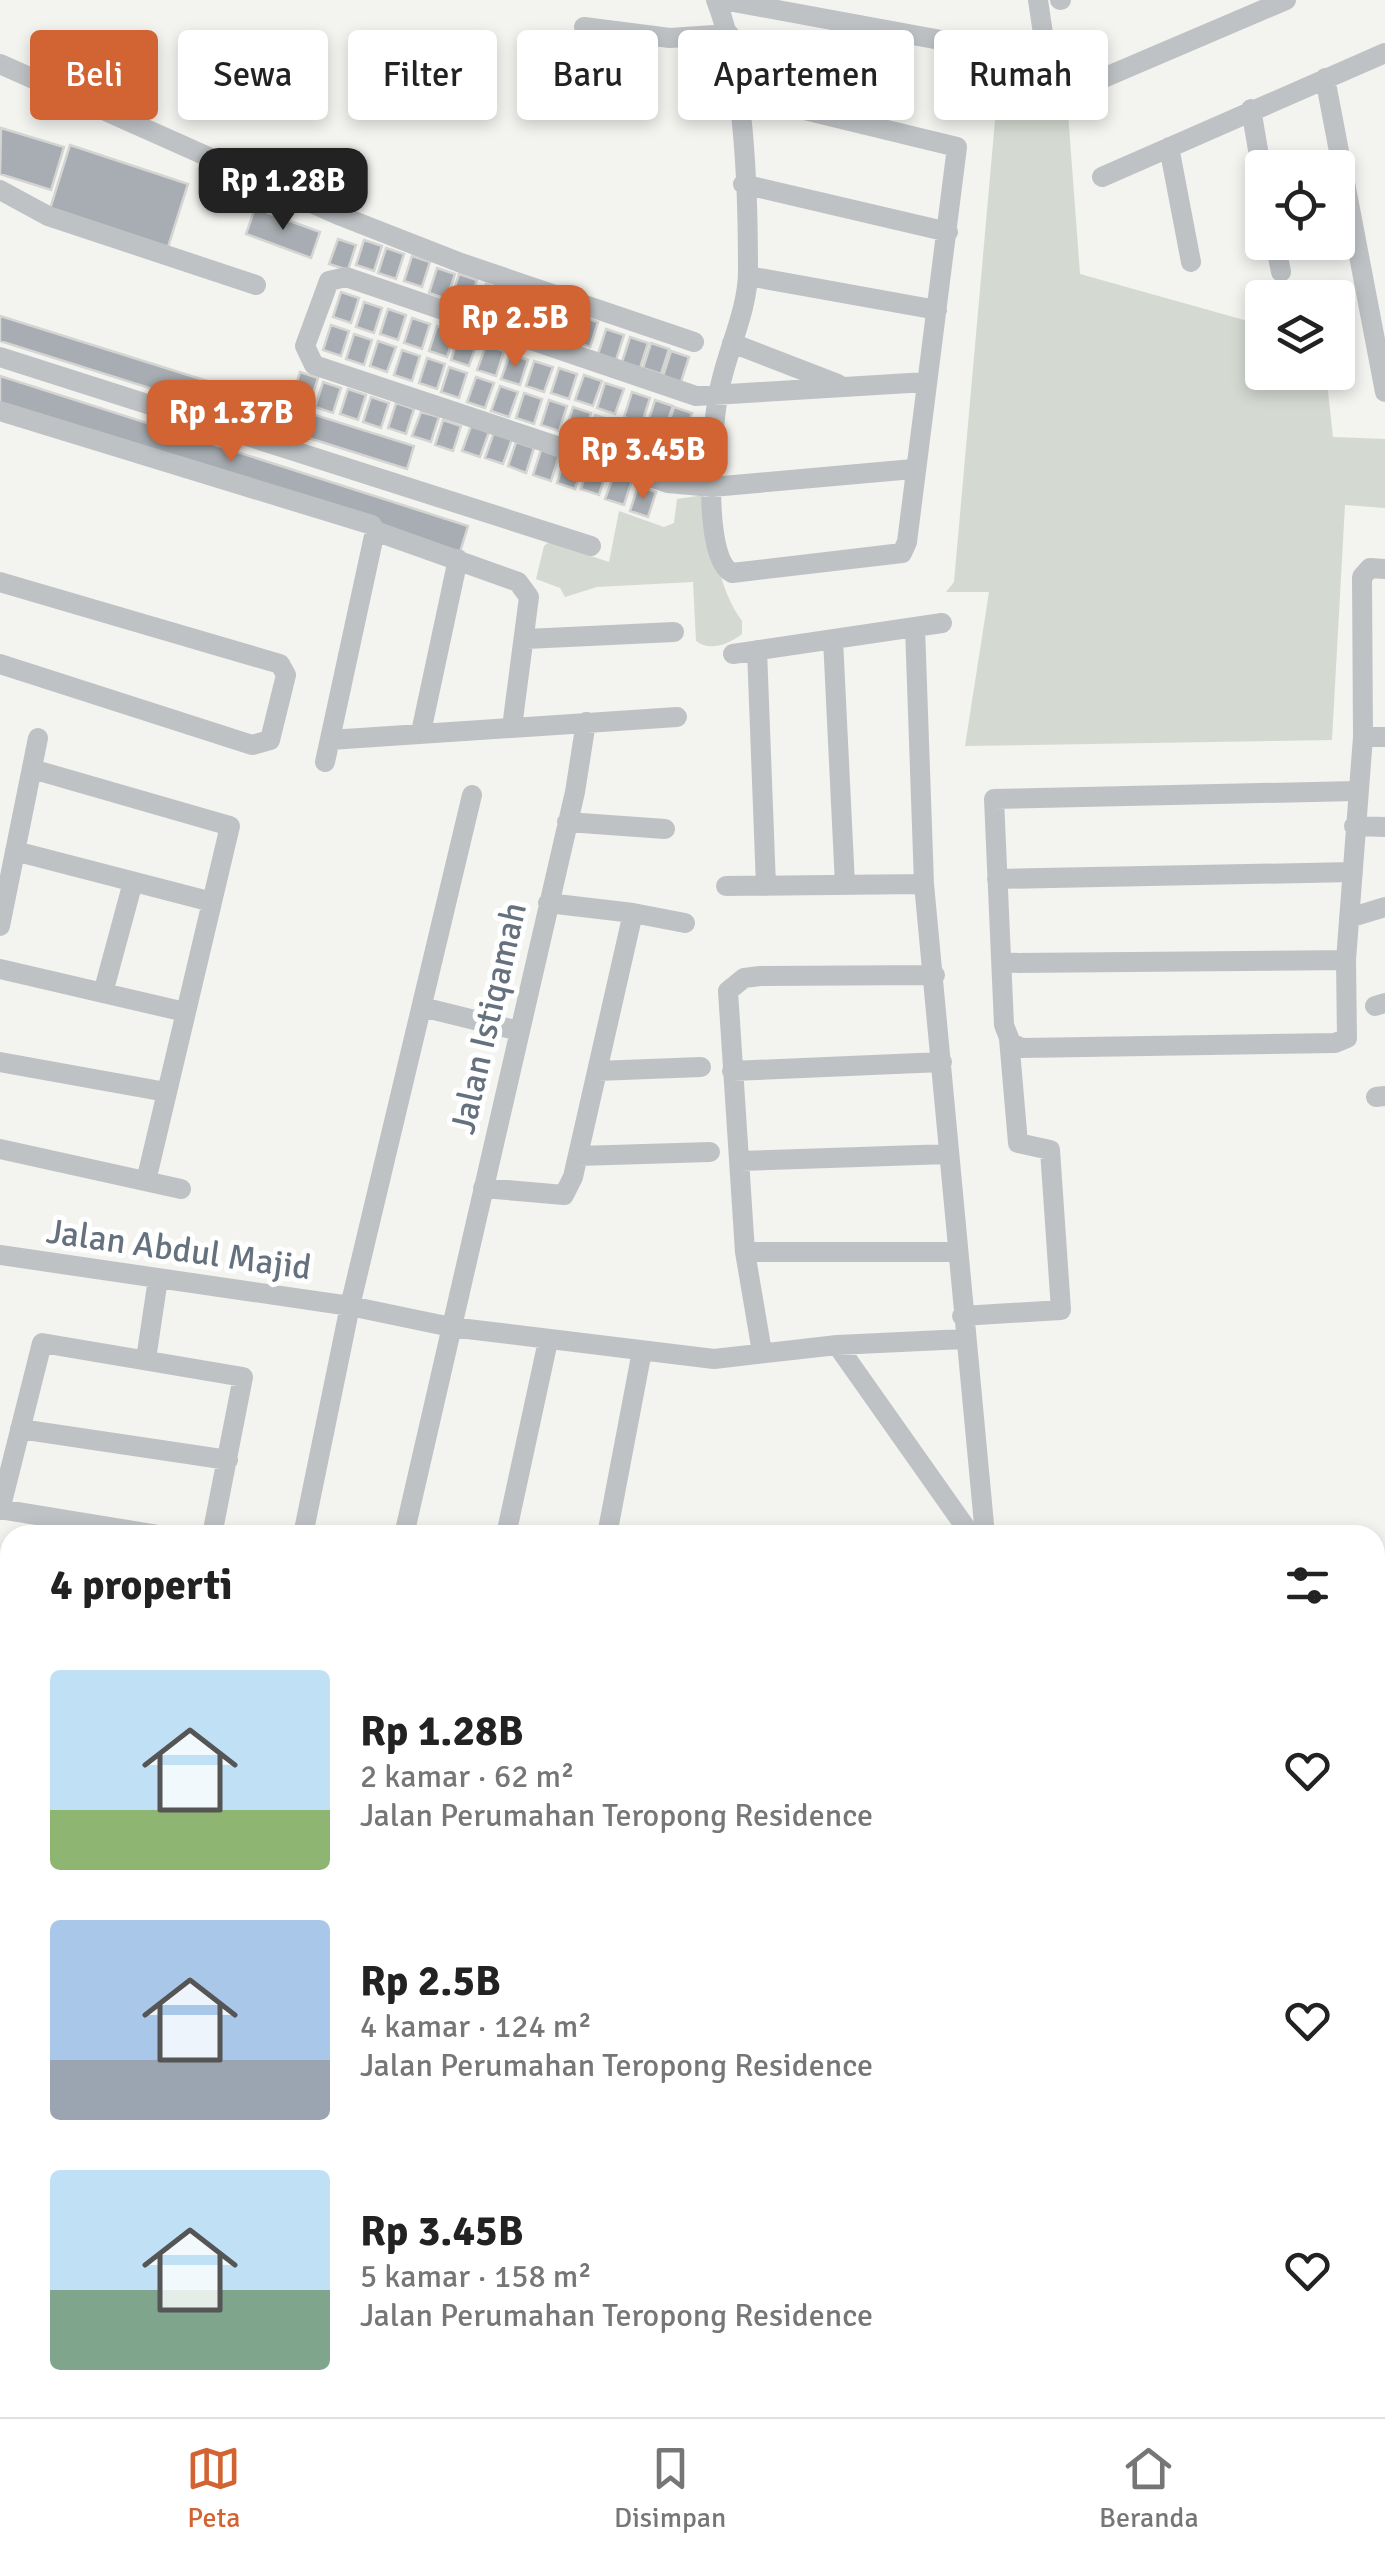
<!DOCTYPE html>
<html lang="id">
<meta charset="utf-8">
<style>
body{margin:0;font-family:Signika,sans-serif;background:#f2f2f2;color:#222;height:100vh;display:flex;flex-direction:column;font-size:38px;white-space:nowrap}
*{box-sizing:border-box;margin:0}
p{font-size:32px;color:#767676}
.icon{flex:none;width:55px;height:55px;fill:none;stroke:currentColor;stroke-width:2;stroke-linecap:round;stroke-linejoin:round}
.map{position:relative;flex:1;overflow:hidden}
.details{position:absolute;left:0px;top:1525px;width:1385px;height:892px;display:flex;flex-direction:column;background:#fff;border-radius:30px 30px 0 0;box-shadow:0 5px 15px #0003}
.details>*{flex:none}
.guide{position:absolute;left:30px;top:30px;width:1325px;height:90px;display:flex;gap:20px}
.fabs{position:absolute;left:1245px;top:150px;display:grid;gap:20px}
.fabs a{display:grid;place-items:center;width:110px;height:110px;border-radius:10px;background:#fff;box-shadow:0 5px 15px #0003;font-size:50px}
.price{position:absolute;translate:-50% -85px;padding:0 22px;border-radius:20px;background:#d16432;color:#fff;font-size:32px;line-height:65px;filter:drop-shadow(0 2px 5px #0008)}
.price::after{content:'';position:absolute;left:50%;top:60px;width:30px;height:22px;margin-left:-15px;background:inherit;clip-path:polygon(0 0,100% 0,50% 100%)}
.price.selected{background:#222;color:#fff}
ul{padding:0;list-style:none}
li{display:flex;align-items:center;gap:30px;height:250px;padding:0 50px}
li span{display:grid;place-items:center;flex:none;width:280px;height:200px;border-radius:10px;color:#555}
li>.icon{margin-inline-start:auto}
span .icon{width:120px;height:120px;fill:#fffc;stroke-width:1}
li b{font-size:42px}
h2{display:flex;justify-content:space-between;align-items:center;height:120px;padding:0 50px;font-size:42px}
.pill{padding:0 35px;border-radius:10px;background:#fff;box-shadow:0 5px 15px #0003;font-size:35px;line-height:90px}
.pill.selected{background:#d16432;color:#fff}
.tabs{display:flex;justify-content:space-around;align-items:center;height:140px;border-top:2px solid #e0e0e0;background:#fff;font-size:28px;color:#767676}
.tabs a{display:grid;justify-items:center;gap:5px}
.tabs .selected{color:#d16432}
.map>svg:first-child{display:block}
</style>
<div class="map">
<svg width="1385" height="2417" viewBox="0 0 1385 2417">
<rect width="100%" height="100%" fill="#f3f3f0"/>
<path fill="#d4dad1" d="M997 98 1068 113 1080 274 1262 325V372L1326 373 1333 437 1385 439V508L1345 505 1332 740 965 746 989 592H946L954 582Z
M704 495C714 539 716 585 742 621V634C729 644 710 652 696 641L693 582 597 587 565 597 560 588 536 579 544 546 549 542 609 562 619 511 664 527 674 523 677 499Z"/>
<path fill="#a7adb2" stroke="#d4d4d2" stroke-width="2.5" d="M1 128 64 147 51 190 0 174Z
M70 145 188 184 168 247 50 209Z
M255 208 320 232 311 258 246 234Z
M338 239 356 245 348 270 329 264Z
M364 240 382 246 374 271 356 265Z
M386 248 404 254 396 279 378 273Z
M412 256 430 262 422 287 404 281Z
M437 268 455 274 447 299 429 293Z
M459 274 477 280 469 305 451 299Z
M486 284 504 290 496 315 477 309Z
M341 292 359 298 351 323 333 317Z
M508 293 526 299 518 324 500 318Z
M364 302 382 308 374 333 356 327Z
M535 303 553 309 545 334 527 328Z
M388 309 406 315 398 340 380 334Z
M558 309 576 315 568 340 550 334Z
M0 316 414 446 407 469 0 341Z
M580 316 598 322 590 347 572 341Z
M412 318 430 324 422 349 404 343Z
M331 325 349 331 341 356 323 350Z
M437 326 455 332 447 357 429 351Z
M606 329 624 335 616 360 598 354Z
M354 334 372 340 364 365 346 359Z
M459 335 478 340 469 366 451 360Z
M630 337 648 343 640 368 622 362Z
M378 341 396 347 387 372 370 366Z
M651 343 669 349 661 374 643 368Z
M486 345 504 351 496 376 477 370Z
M402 350 420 356 412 381 394 375Z
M671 351 689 357 681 382 663 376Z
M510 354 528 360 520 385 501 379Z
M427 358 445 364 437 389 419 383Z
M534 361 553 367 544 392 526 386Z
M449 367 467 373 459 398 441 392Z
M559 368 577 374 569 399 551 393Z
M300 372 318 378 310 403 292 397Z
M584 375 602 381 593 406 575 400Z
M0 376 468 526 460 552 0 405Z
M476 377 494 383 485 408 467 402Z
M323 382 341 388 333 413 315 407Z
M605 383 624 389 615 414 597 408Z
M500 386 518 392 509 417 491 411Z
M348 389 366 395 358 420 340 414Z
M632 392 650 398 642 423 624 417Z
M524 393 542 399 534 424 516 418Z
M371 397 389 403 381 428 363 422Z
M549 400 567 406 559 431 541 425Z
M655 400 673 406 664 431 647 425Z
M396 403 414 409 406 434 388 428Z
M573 407 591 413 583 438 565 432Z
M674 407 692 413 684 438 666 432Z
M421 412 439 417 431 442 412 436Z
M595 415 613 421 605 446 587 440Z
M443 420 461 426 453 451 435 445Z
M622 424 640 430 632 455 614 449Z
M471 426 489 432 480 457 462 451Z
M494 432 512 439 503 464 485 458Z
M644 432 663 438 655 463 636 457Z
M664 439 682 445 674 470 656 464Z
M516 442 534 448 526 473 508 466Z
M541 450 559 456 551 481 533 475Z
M565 458 583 464 575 489 557 483Z
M589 464 607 470 599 495 581 489Z
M614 474 632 480 624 505 605 499Z
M638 486 656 492 648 517 630 511Z
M0 1720 10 1726V1739L0 1760Z"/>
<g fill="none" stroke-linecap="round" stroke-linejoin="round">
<path stroke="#b8babc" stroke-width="4" stroke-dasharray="5 5" stroke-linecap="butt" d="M1290 2408 1296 2417
M1207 2417 1229 2408"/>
<path stroke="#bfc2c5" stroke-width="20" d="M716 0C745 75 748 189 748 271 748 313 724 356 718 397 712 429 701 558 732 573L902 553 907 542 957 147 738 94
M723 0 1033 57H1040L1045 47 1038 0
M1060 0H1061
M584 27 670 38 729 34
M0 64 341 216 461 263 694 342
M1325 78 1385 392
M1087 85 1286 0
M1251 109 1262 173
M1169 147 1191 262
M1102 177 1385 53
M743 184 948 232
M0 190 48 216 256 285
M1275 242 1281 272
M748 276 937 310
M732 343 838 384
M0 357 591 546
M0 411 372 525 375 531 518 582 529 597 512 727
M913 469 712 487 668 483 314 365 305 346 329 281 346 277 696 396 926 382
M0 582 280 664 286 675 270 740 252 745 0 664
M915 627 924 884 985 1535
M526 639 674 632
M833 639 845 885
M757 650 766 886
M733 654 942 623
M421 732 458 559
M1363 737H1385
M330 740 677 717
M325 762 375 531
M32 769 230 826 146 1181
M1356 791 994 799 1004 1025 1011 1043 1022 1048 1335 1043 1347 1038 1346 960 1363 737 1362 577 1370 568 1385 569
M567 822 665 829
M1354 826 1385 827
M15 851 212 902
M997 879 1353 872
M726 886 924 884
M633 913 685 923
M1349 918 1385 907
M0 926 38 738
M1002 963 1346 960
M0 969 185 1012
M103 993 133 882
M1375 1006 1385 1003
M422 1007 519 1031
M0 1062 166 1092
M597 1071 701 1067
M732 1071 942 1062
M1376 1097 1385 1096
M0 1149 181 1189
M578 1156 710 1152
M739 1161 949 1154
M483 1188 564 1195 573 1177 633 913 548 903
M745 1252H958
M0 1255 350 1306 451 1327 714 1359 837 1345 964 1339
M962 1316 1061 1310 1050 1150 1018 1143 1009 1039
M837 1345 971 1535
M762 1352 745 1252 728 991 744 978 760 976 935 975
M146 1359 158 1279
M20 1429 228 1460
M0 1509 159 1535
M0 1510 42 1343 243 1377 212 1535
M303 1535 350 1306 472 795
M404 1535 575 792 586 722
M506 1535 548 1341
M607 1535 642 1351
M0 1584 10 1587
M1375 1826 1385 1847
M1375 2011 1385 2007
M1375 2032 1385 2053
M1375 2265 1385 2286
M13 2417 14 2412 69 2417
M171 2417 174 2408"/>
</g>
<g text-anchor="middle" stroke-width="10" stroke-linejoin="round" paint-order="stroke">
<g font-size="35" fill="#65717e" stroke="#fff">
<text transform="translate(488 1018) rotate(-77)" y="12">Jalan Istiqamah</text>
<text transform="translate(179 1249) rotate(8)" y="12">Jalan Abdul Majid</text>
</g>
</g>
</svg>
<div class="fabs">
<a><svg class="icon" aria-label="locate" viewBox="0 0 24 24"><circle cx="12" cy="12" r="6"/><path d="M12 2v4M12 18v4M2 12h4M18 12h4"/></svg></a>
<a><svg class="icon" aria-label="layers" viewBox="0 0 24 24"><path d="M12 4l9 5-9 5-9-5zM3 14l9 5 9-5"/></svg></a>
</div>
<b class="price selected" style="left:283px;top:233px">Rp 1.28B</b>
<b class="price" style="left:515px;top:370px">Rp 2.5B</b>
<b class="price" style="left:231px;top:465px">Rp 1.37B</b>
<b class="price" style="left:643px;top:502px">Rp 3.45B</b>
<div class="guide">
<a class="pill selected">Beli</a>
<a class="pill">Sewa</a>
<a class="pill">Filter</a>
<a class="pill">Baru</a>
<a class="pill">Apartemen</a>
<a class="pill">Rumah</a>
</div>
<section class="details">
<h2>4 properti<svg class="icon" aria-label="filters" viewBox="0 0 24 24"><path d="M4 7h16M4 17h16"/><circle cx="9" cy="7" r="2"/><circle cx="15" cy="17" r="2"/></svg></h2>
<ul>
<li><span style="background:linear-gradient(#bfe0f5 70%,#8fb573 0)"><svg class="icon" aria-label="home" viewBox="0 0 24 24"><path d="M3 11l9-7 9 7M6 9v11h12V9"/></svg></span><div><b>Rp 1.28B</b><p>2 kamar · 62 m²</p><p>Jalan Perumahan Teropong Residence</p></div><svg class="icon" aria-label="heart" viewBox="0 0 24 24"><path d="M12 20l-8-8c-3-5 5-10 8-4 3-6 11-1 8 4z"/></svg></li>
<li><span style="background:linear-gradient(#a9c7e8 70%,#9aa5b1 0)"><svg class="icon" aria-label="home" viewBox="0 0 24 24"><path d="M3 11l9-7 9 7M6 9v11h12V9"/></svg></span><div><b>Rp 2.5B</b><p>4 kamar · 124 m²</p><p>Jalan Perumahan Teropong Residence</p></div><svg class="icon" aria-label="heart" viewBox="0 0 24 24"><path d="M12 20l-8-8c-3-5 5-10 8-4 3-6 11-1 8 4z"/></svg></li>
<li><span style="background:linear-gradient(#bfe0f5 60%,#7fa58c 0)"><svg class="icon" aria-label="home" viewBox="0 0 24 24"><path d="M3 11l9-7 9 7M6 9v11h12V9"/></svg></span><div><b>Rp 3.45B</b><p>5 kamar · 158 m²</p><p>Jalan Perumahan Teropong Residence</p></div><svg class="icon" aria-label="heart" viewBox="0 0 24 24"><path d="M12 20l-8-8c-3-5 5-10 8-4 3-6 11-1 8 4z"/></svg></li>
</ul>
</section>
</div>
<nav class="tabs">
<a class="selected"><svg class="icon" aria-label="map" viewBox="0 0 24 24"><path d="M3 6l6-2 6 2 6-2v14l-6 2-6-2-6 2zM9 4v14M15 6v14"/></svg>Peta</a>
<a><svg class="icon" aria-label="saved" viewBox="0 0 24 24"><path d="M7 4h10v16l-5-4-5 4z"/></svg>Disimpan</a>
<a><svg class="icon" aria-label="home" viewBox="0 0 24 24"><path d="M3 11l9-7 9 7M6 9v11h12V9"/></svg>Beranda</a>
</nav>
